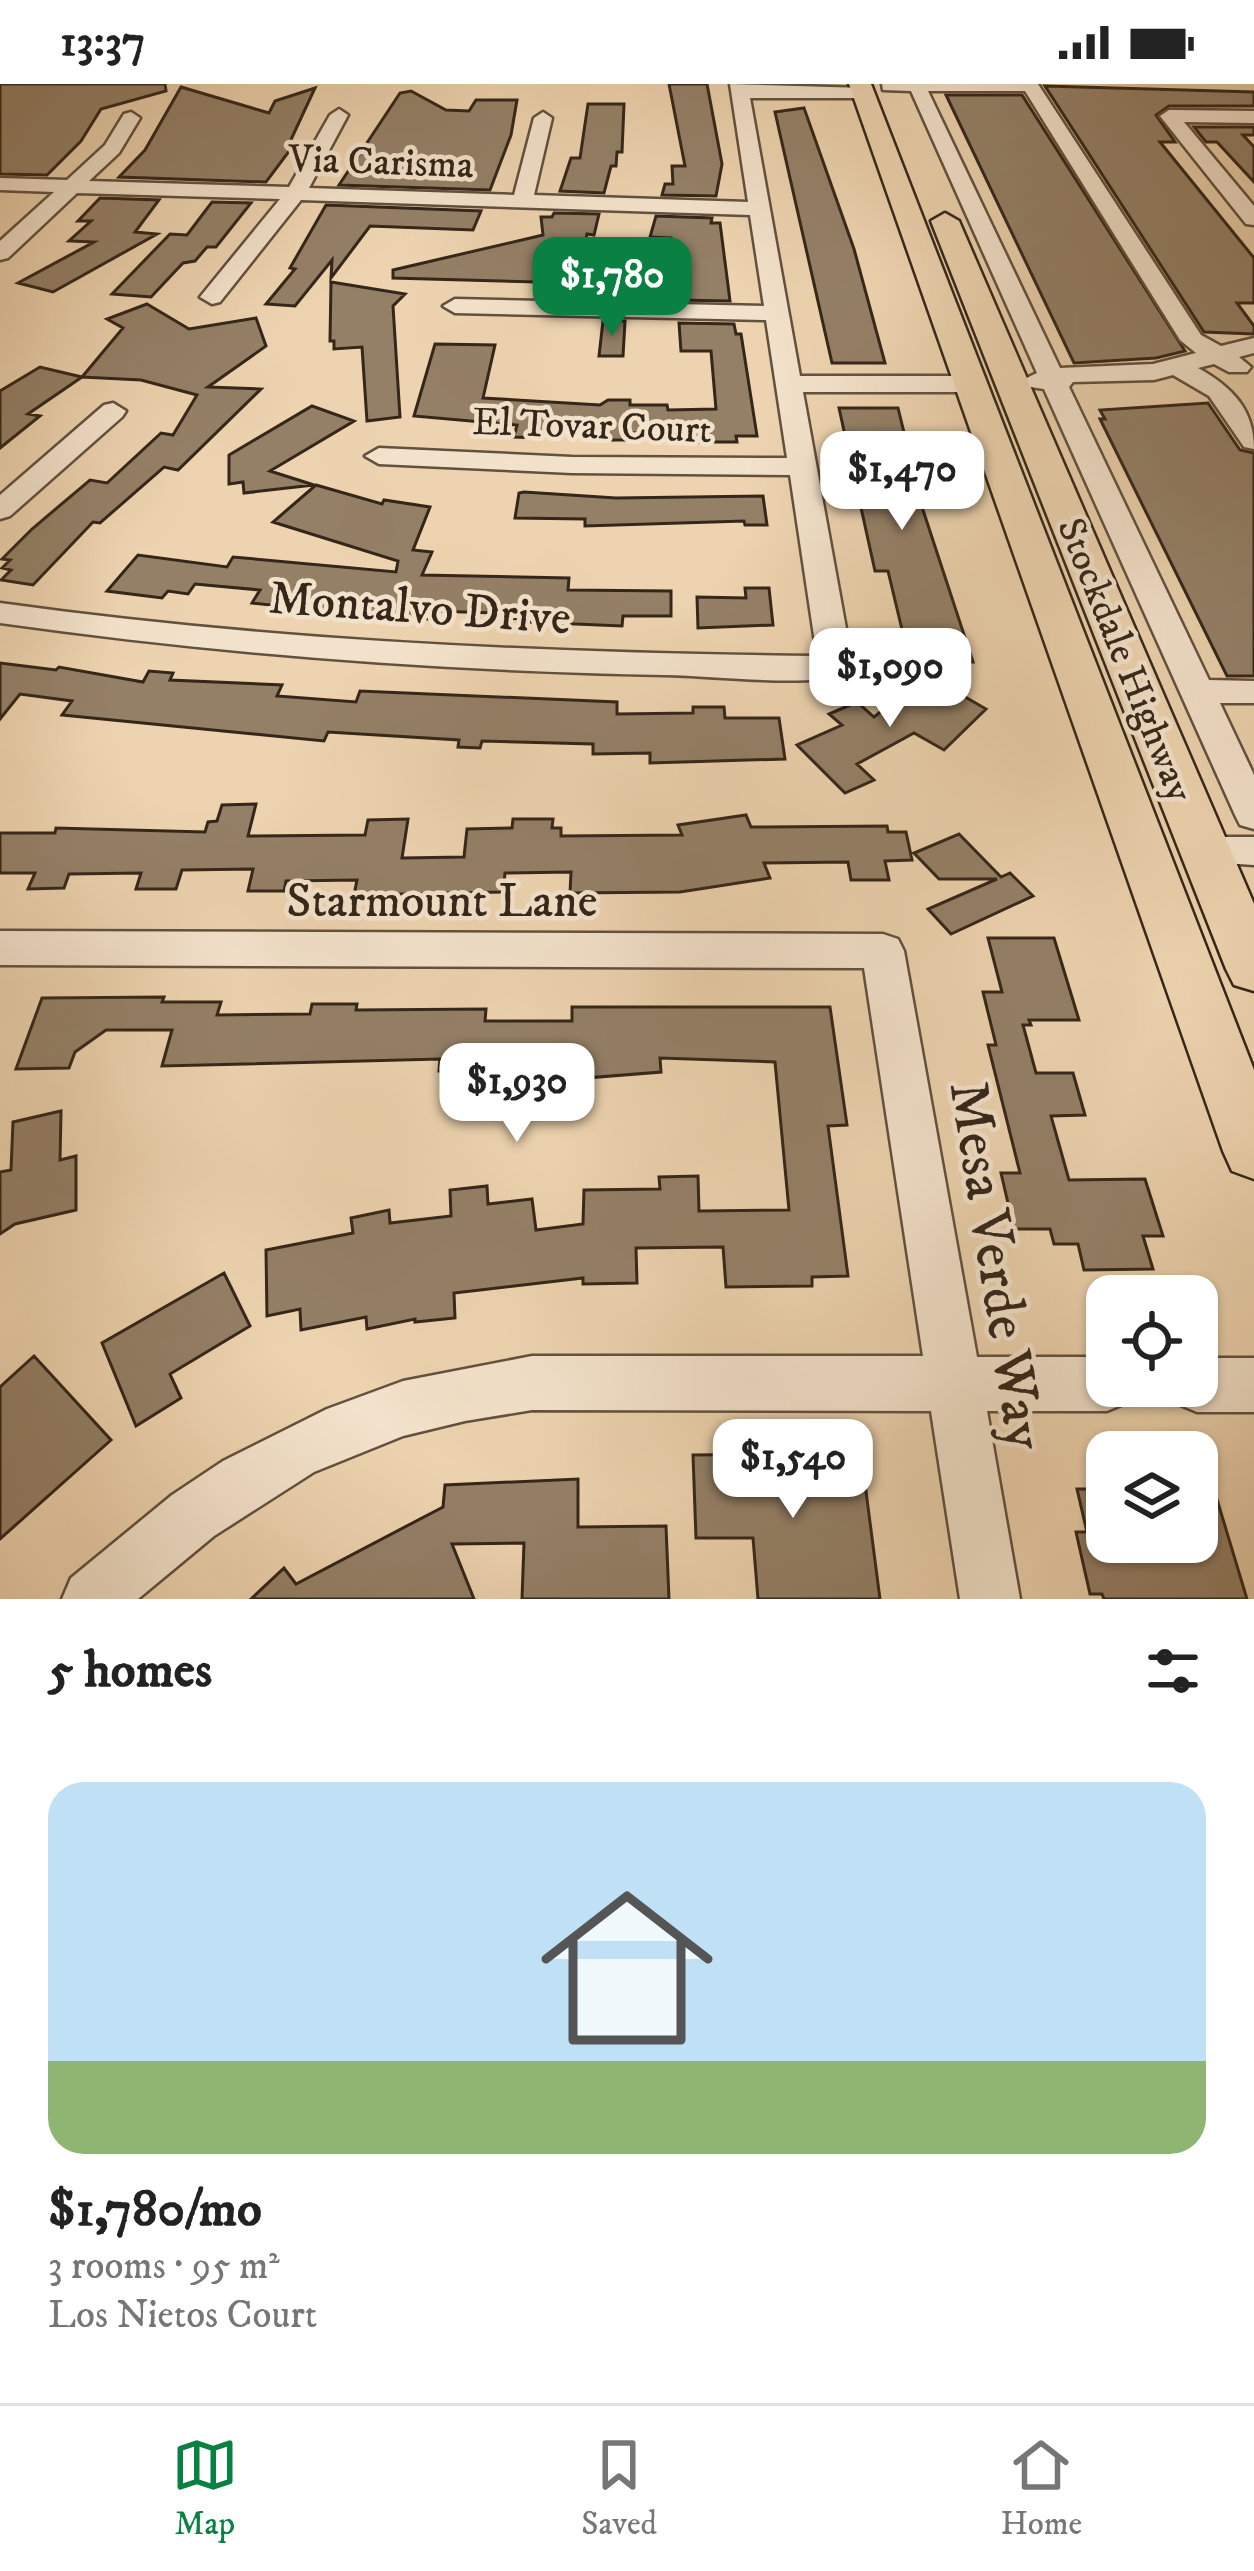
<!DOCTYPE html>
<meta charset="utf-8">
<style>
body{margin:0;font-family:"IM FELL DW Pica",serif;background:#f2f2f2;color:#222;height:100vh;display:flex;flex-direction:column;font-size:45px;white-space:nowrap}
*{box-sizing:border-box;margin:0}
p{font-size:39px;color:#767676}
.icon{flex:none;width:66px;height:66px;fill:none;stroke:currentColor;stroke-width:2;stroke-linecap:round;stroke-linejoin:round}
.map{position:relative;height:1515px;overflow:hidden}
.panel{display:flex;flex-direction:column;background:#fff;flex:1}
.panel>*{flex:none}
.fabs{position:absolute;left:1086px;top:1191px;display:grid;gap:24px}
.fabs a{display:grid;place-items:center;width:132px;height:132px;border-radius:24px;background:#fff;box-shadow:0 3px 9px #0004;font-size:60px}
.price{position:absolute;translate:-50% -102px;padding:0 27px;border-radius:24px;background:#fff;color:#222;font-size:39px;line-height:78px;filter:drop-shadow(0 3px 6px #0008)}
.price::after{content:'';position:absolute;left:50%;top:72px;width:36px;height:27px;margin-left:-18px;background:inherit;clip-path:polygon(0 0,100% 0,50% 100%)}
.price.selected{background:#0b8043;color:#fff}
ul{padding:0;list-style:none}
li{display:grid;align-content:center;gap:24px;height:636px;padding:0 48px}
li span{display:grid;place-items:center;height:372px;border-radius:36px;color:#555}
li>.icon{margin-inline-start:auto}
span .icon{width:216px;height:216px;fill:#fffc;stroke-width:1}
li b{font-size:51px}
h2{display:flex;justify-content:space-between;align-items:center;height:144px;padding:0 48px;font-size:51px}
.status{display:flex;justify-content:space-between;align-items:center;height:84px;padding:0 60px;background:#fff;direction:ltr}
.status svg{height:33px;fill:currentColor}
.dock{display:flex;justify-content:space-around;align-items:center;height:168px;border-top:3px solid #e0e0e0;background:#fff;font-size:33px;color:#767676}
.dock a{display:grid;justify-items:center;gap:6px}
.dock .selected{color:#0b8043}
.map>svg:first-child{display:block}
</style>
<div class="status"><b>13:37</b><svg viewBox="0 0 49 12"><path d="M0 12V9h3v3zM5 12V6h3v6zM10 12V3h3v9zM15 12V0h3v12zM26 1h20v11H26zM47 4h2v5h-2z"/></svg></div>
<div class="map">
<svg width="1254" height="1515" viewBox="0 0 1254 1515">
<rect width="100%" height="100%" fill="#edd3af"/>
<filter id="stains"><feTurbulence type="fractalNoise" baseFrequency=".00167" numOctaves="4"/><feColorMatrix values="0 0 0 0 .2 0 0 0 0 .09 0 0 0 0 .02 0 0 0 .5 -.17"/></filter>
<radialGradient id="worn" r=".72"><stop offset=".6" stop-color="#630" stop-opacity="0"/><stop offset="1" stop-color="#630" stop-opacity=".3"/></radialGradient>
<path fill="#948067" stroke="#342619" stroke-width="3" d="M0 0H165L166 7 101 25 81 57 47 91 0 90Z
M669 0H707L722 80 716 112 662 111 665 100H673L672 82H685Z
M1045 2 1254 8V22H1169L1156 31 1175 58H1160L1254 174V219H1237L1254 242V250L1204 248Z
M181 3 269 29 275 17 315 4 288 62H293L266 98 119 93 145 66Z
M411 7 446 26 469 27 476 16H517L511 51 490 106 339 101 400 9Z
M946 11H1022L1185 267 1156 274 1074 279Z
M588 20H624L622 68H617L616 82H611L604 109 560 107 571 74H580Z
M804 24 854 165 885 279H832L775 28Z
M1194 43H1254V51H1243L1254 63V98L1217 58H1206Z
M100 114 159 116 135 148 157 150 53 208 18 199 94 158 69 157 91 137H78Z
M212 118 251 119 216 163H207L195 177 183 179 151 213 112 210 170 150 187 151Z
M326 121 481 127 473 146 370 142 331 194 332 176 295 222 266 220 295 185 290 184Z
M554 129 599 130 594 151 587 150 576 199 393 194V186L543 151 541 133H552Z
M656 132 712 134 711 139H720L730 217 677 216 671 154 650 153Z
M612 174 630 176 627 214H606Z
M331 198 405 210 393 222 400 333 367 337 362 263 334 265V257H330Z
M147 220 189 245 256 234 266 262 208 303 261 305 178 386 164 383 100 439 93 438 33 501 1 496 11 486 2 484 10 476 2 475 32 445 90 396 107 399 161 349 173 351 197 311 141 296 82 293 28 330 40 332 0 364V307L40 283 82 293 123 244 107 235Z
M603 237H625L623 272H599Z
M679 239 734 240 736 250H741L757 352H736L737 358H683V349H631V356H599V349L542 347 540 354 514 353 517 341 414 332 435 260 495 261 483 314 600 321 608 316H630V321H667L668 326 716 325 711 267H681Z
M1208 319 1240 366 1254 369V592H1227L1100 335H1105L1100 326Z
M312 322 354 337 270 387 314 401 244 409 243 398 229 400V371Z
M839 324H898L923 426 973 578H922L916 558H905L888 487H875Z
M316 401 382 420 384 416 430 423 413 466 432 468 422 491 569 494 568 506 671 507V532H623L622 542 528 538V535L495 534 496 529 432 527 430 535 397 534 252 519 260 506 195 500 188 510 168 507 162 514 107 507 138 471 227 483 233 473 396 488 398 477 273 438Z
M524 408 616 414 763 412 767 441H745L744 437 585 442V435L515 434 519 409Z
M745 504H769L773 541 698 544 697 513 746 514Z
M0 579 56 586 59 583 143 598 149 587 173 589 170 596 282 601 277 612 356 618 360 607 617 618V630L693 629V623H724L725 634H779L785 675 650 679V669L593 670V660L482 657 480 664 458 663 459 656 328 648 324 657 62 631 72 617 20 610 0 635Z
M927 591 986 625 944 666 914 649 857 680 874 696 845 709 797 661 842 641 829 630 857 618 874 633Z
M256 720 248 752 365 751 368 736 408 735 402 774 464 773 467 745 512 744 513 735H553L552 744H561V752L682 751 678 741 746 731 751 743 887 742 888 748H906L912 776 885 777 889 796H851L848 778 764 779 770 794 680 808 570 809 571 788 505 789 503 808 354 811 357 796 286 797 284 807H248L253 785 182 786 176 805H136L141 789 69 790 64 804 28 805 35 789H0V749H55L56 744 205 748 208 738 217 737 222 721Z
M959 750 1001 793 1010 789 1033 812 951 850 928 825 997 795H939L914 769Z
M988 854H1054L1079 936H1029L1031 941H1023L1036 989H1073L1085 1031 1051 1032 1069 1096 1145 1095 1163 1152H1143L1153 1185 1084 1186 1078 1160H1054L1050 1145H1014L1001 1089H1020L988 961H996L983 908H1002Z
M164 913 162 918H221L217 931 310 930 312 920H357L356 926 486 925 485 937H572V923H830L847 1041 828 1042 848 1192 812 1193V1202L726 1203 723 1163 636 1164 637 1199 583 1200V1194L454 1209 455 1234 415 1238V1235L367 1245 366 1233 301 1246 300 1225 267 1232 266 1166 353 1149 351 1134 389 1126 390 1139 451 1132 450 1106 487 1102 488 1120 532 1115 536 1146 583 1140 584 1106 660 1105 659 1093 698 1092 699 1127 789 1126 775 978 660 974 661 988 497 1001 498 986 439 987 440 975 162 982 172 946H106L75 968 69 984 16 985 42 914Z
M61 1027 60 1076 76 1072V1126L15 1140 0 1150V1088L11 1086 13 1038Z
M224 1189 250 1242 170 1290 181 1314 136 1342 102 1259Z
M34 1272 111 1356 0 1455V1303Z
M861 1369 880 1515H758L753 1454H696L693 1371Z
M1203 1369 1247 1515H1104L1102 1510H1090L1076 1448H1087L1077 1405H1107V1458H1197V1370Z
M578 1395V1443L666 1442 669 1515H522L524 1459 452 1460 474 1515H251L284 1484 296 1500 443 1423 445 1401Z"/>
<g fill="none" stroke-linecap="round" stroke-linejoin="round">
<defs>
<path id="minor" d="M730 0 864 4 873 9 864 14H750L800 292H972L985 300 972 308H803L853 583 848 591C802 603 716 592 665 591 442 587 221 570 0 539V519C272 557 543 569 817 572L790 391 572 389 379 380 365 372 379 364 572 373 787 374 766 236 455 229 443 222 455 215 764 222 750 131 301 116 220 218 212 220 200 213 280 115 77 109 8 174 0 176V157L54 108 0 106V94L67 96 105 61 124 30 131 28 140 34 119 69 89 97 289 103 330 31 339 25 348 31 309 104 514 111 534 34 543 28 552 34 534 111 748 118Z
M882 0H1038L1201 251 1221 262 1254 254V269L1239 273 1251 283 1247 288H1229L1214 280 1198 284C1232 303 1254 325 1254 365L1244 363 1209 312 1173 291 1154 296 1073 298 1069 303 1209 596 1254 597V619H1220L1254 691V745L1240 741 1235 731 1044 305 1024 302 1020 297 1037 289 911 7 883 6ZM928 7H1025L1180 256 1196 269 1153 280 1060 284Z
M1254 27V39L1184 38 1254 122V141L1246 140 1160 32 1169 26Z
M113 319 126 327 122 333 10 432 0 435V411L104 321Z
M1206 753H1254V781L1192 777 1186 767 1192 757Z
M0 847 883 850 898 855 904 867 977 1273H1107V1302H1133L1126 1319 1107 1327H987L1020 1515H960L931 1327 532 1326 465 1337 403 1352 314 1388 214 1452 138 1515H62L71 1494 172 1411 223 1377 327 1325 403 1297 532 1272H923L864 884 0 881Z
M1197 1274H1254V1328H1197L1178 1320 1170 1302H1197Z"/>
<path id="major" d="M849 0H871L1254 986V1095L1232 1087 1223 1067Z
M945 129 959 137 1254 820V907L1234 901 1226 885 931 137Z"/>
</defs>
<use href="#minor" stroke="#62513e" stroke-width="5"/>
<use href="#major" stroke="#342619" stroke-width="5"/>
<use href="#minor" fill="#f3e2cb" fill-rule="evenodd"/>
<use href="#major" fill="#edd3af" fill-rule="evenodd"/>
</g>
<g text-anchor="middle" stroke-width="9" stroke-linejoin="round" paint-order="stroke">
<g font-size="39" fill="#342619" stroke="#f3e2cb">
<text transform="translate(381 76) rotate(2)" y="14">Via Carisma</text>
<text transform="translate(592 340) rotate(2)" y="14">El Tovar Court</text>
<text transform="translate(1127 575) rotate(68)" y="14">Stockdale Highway</text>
</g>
<g font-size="48" fill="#342619" stroke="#f3e2cb">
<text transform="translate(420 522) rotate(4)" y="17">Montalvo Drive</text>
<text x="442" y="832">Starmount Lane</text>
</g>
<g font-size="57" fill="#342619" stroke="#f3e2cb">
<text transform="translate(999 1181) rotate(81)" y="20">Mesa Verde Way</text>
</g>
</g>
<rect width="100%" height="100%" filter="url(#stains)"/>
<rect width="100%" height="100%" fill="url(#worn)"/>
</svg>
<div class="fabs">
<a><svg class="icon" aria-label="locate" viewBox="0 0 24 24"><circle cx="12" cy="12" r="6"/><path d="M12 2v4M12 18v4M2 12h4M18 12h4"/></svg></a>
<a><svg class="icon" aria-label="layers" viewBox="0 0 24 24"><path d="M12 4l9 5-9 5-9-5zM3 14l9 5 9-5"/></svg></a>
</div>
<b class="price selected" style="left:612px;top:255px">$1,780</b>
<b class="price" style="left:902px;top:449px">$1,470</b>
<b class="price" style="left:890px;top:646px">$1,090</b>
<b class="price" style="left:517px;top:1061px">$1,930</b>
<b class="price" style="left:793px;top:1437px">$1,540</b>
</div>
<section class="panel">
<h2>5 homes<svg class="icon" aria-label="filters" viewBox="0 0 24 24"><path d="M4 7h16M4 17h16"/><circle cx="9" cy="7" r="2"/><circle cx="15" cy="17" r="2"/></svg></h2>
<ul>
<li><span style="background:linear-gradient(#bfe0f5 75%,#8fb573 0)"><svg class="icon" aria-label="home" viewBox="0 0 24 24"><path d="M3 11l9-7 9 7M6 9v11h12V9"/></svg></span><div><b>$1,780/mo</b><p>3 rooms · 95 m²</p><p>Los Nietos Court</p></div></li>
</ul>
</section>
<nav class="dock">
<a class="selected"><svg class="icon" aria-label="map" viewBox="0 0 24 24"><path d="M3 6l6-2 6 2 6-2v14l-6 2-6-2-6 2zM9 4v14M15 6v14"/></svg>Map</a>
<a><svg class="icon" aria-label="saved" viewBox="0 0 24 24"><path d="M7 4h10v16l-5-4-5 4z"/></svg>Saved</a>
<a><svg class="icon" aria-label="home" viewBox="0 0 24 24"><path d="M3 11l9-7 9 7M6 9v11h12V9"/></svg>Home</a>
</nav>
